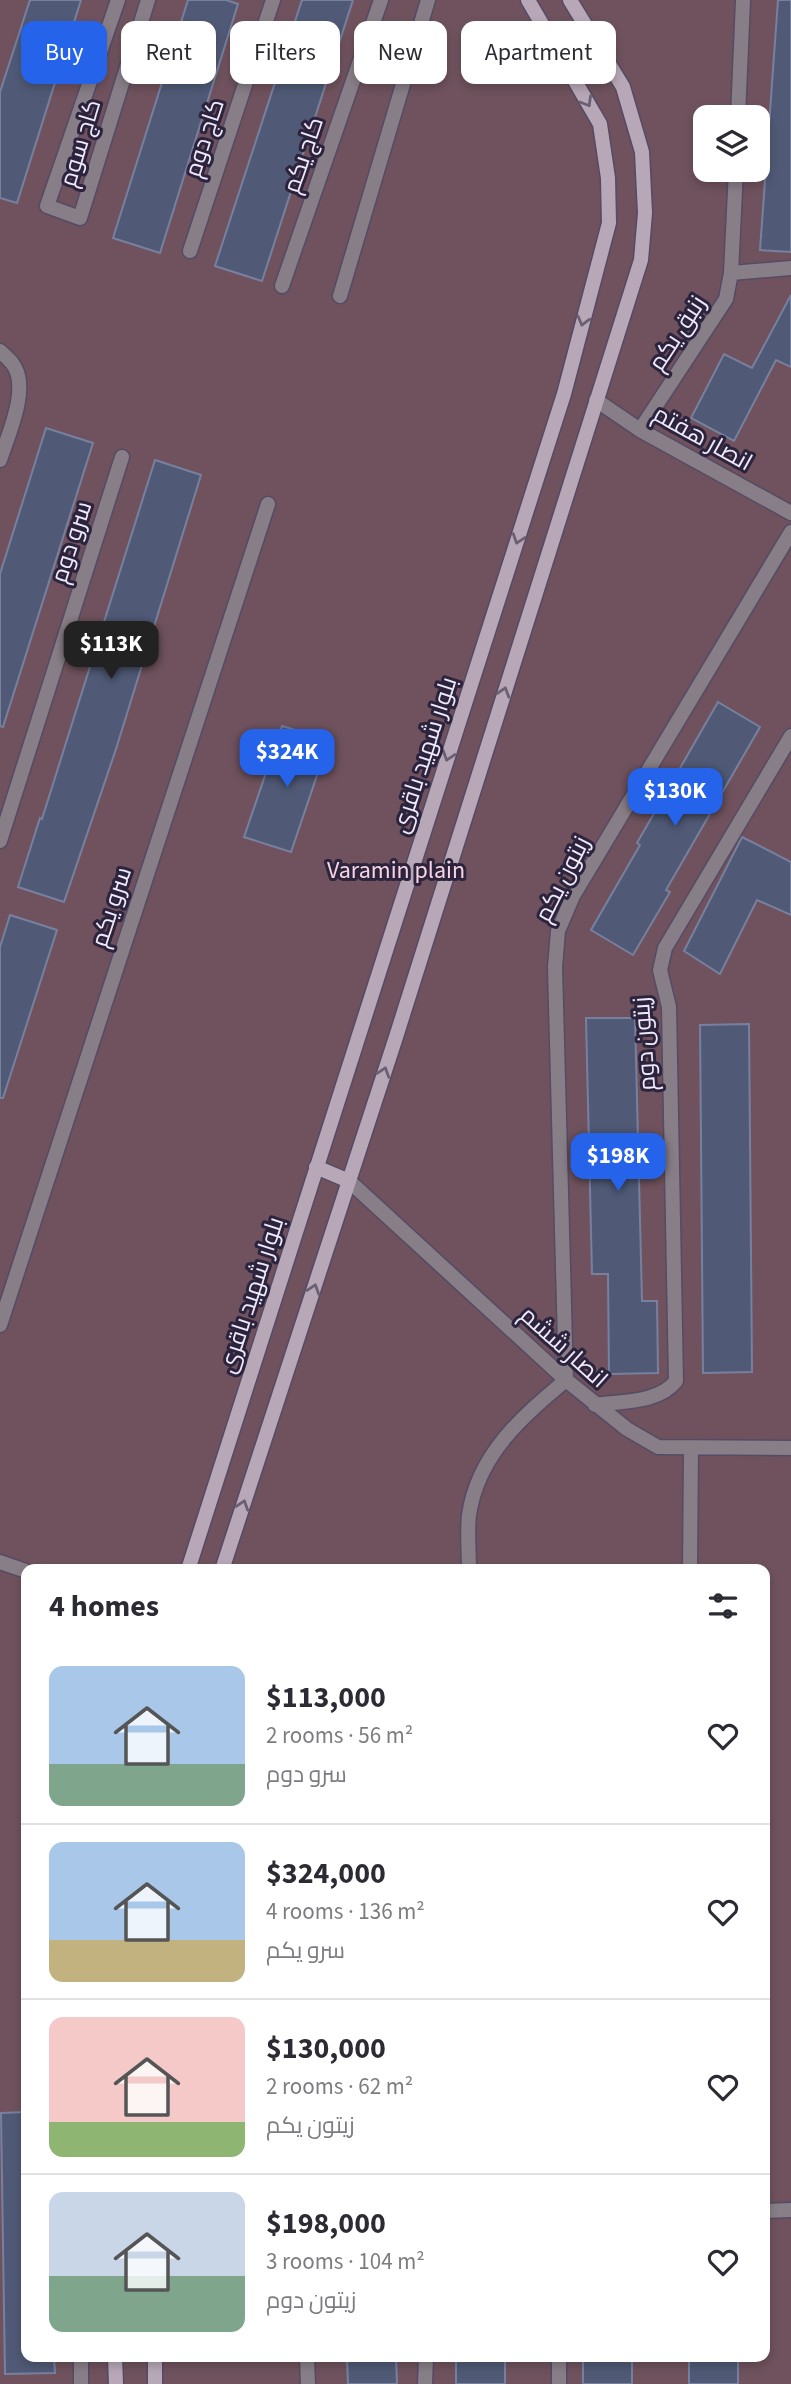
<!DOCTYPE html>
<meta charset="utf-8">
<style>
body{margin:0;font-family:"Source Sans 3",Cairo,sans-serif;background:#f2f2f3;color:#2b2b33;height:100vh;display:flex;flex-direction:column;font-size:26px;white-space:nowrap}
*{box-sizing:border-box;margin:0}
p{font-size:23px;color:#7c7c81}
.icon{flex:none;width:38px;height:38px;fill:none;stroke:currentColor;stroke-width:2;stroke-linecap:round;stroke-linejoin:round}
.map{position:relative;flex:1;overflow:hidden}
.sheet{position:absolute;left:21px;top:1564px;width:749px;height:798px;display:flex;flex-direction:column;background:#fff;border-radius:14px;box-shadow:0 4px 10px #0003}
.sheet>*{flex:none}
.top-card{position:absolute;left:21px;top:21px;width:749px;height:63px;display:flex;gap:14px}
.fabs{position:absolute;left:693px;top:105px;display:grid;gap:14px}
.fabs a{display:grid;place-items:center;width:77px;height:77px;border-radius:14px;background:#fff;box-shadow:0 4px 10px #0003;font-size:35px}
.price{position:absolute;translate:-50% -60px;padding:0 16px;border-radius:14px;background:#2563eb;color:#fff;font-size:23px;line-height:46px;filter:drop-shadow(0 2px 4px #0008)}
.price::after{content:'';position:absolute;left:50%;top:42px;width:21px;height:16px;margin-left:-10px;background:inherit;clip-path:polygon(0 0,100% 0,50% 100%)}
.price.selected{background:#222;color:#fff}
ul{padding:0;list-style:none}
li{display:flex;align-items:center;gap:21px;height:175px;padding:0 28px}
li+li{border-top:2px solid #e1e1e2}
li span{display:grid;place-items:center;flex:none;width:196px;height:140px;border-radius:14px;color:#555}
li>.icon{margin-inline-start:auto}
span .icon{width:84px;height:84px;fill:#fffc;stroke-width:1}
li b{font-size:30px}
h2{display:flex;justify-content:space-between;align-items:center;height:84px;padding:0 28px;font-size:30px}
.chip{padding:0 24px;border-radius:14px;background:#fff;box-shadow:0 4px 10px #0003;font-size:24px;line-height:63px}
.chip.selected{background:#2563eb;color:#fff}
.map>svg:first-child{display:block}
</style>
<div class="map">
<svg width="791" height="2384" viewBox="0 0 791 2384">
<rect width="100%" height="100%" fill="#362d48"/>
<path fill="#6f525d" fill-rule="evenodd" d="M0 0H791V2384H0ZM705 117H758V170H705ZM26 1570H765V2357H26Z"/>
<path fill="#505a76" stroke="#77819f" stroke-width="2" d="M30 0H81L17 203 0 198V92Z
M188 0H226L238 4 160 253 113 238Z
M302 0H353L262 281 215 266Z
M778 0H791V252L760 250Z
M791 295V367L776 360 734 441 691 418 724 354 752 368Z
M46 428 93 443 3 727 0 726V574Z
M155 460 201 475 116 749 64 902 18 887 40 818 42 819Z
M718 702 760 727 666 890 670 892 633 955 591 930 640 845 637 843Z
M282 726 329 740 291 852 244 837Z
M742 837 791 862V915L757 900 720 974 684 951Z
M10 915 57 930 3 1098H0V947Z
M586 1018H635L642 1301H657L658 1373 609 1374 608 1274H592Z
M749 1024 752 1372 703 1373 700 1025Z
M26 2112V2357H54L55 2373 5 2374 1 2113Z
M347 2357H396L397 2384H348Z
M456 2357H505V2384H456Z
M583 2357H632V2384H583Z
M689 2357H738V2384H689Z"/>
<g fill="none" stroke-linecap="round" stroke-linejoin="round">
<defs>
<path id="street" d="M118 0 47 206 80 218 148 0
M738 117 743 0
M190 251 273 0
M731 273 791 268
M282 286 381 0
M340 296 428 0
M0 351C4 355 9 359 12 363 31 386 8 435 0 460
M596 400 640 430 791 513
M640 430 726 299 731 273 736 170
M0 841 122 457
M349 1181 566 1380 627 1429 658 1447 791 1448
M0 1325 268 504
M595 1405C622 1401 659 1403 676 1381L669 1007 660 970 665 948 791 736
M0 1562 26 1571
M469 1570C469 1552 467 1532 469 1515 478 1454 522 1417 566 1380L555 967 558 931 573 896 791 532
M690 1570 691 1448
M765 2211 791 2210
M81 2357V2384
M307 2357 308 2384
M425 2384 426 2357
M559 2384V2357"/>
<path id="secondary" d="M316 1167 349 1181
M188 1570 564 394 609 223 608 178 600 124 528 0
M222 1570 396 1037 641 260 645 213 642 152 623 87 570 0
M115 2357 116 2384
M155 2384V2357"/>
</defs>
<use href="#street" stroke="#544b65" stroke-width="17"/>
<use href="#secondary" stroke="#544b65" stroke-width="17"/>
<use href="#street" stroke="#887e87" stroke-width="14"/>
<use href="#secondary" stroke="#b8a8b7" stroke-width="14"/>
</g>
<defs><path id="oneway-chevron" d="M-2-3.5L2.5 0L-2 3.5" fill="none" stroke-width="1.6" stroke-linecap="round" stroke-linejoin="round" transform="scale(1.75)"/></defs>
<g stroke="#6b5f74">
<use href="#oneway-chevron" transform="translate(587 102) rotate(60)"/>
<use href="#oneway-chevron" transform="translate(583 321) rotate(105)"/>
<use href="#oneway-chevron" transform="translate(518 539) rotate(108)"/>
<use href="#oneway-chevron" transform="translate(504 692) rotate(-73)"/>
<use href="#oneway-chevron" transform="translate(448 756) rotate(108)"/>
<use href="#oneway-chevron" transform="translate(384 1072) rotate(-72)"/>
<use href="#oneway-chevron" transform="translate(314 1289) rotate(-72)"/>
<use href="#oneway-chevron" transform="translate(243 1505) rotate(-72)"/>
</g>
<g text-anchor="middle" stroke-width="6" stroke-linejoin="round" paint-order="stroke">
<g font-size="24" fill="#efeafb" stroke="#2c233d">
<text transform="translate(204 138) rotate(-72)" y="8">کاج دوم</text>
<text transform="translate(80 143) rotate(-73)" y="8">کاج سوم</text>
<text transform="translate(303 155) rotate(-71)" y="8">کاج یکم</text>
<text transform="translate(677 333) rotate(-57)" y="8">زنبق یکم</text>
<text transform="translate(703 438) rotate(29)" y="8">انصار هفتم</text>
<text transform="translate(71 542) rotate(-72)" y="8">سرو دوم</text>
<text transform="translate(424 755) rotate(-72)" y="8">بلوار شهید باقری</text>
<text transform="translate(562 879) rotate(-63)" y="8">زیتون یکم</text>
<text transform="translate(111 907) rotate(-72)" y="8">سرو یکم</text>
<text transform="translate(644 1044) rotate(-94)" y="8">زیتون دوم</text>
<text transform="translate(251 1295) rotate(-72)" y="8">بلوار شهید باقری</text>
<text transform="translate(564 1347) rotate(42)" y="8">انصار ششم</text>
</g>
<g font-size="24" fill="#f8d4e1" stroke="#2c233d">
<text x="396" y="878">Varamin plain</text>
</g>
</g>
</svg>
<div class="fabs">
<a><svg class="icon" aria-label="layers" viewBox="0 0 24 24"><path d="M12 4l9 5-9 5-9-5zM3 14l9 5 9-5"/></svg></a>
</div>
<b class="price selected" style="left:111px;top:681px">$113K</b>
<b class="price" style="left:287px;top:789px">$324K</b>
<b class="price" style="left:675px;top:828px">$130K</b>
<b class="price" style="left:618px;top:1193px">$198K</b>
<div class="top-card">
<a class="chip selected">Buy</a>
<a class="chip">Rent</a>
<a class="chip">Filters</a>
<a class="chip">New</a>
<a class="chip">Apartment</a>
</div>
<section class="sheet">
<h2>4 homes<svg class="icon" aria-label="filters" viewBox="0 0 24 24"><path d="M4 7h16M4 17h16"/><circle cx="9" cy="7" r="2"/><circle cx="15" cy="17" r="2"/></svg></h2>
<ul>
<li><span style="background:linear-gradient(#a9c7e8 70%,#7fa58c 0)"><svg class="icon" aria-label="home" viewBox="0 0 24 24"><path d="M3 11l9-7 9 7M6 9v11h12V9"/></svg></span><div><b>$113,000</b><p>2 rooms · 56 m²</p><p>سرو دوم</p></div><svg class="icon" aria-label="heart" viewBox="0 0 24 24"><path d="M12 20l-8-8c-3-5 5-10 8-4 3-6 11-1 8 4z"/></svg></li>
<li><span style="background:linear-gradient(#a9c7e8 70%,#c2b280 0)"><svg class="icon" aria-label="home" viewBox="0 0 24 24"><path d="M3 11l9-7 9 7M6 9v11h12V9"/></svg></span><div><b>$324,000</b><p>4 rooms · 136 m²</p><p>سرو یکم</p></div><svg class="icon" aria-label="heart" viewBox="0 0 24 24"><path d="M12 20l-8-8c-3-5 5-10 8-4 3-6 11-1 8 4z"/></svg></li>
<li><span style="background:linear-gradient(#f6c9c9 75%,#8fb573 0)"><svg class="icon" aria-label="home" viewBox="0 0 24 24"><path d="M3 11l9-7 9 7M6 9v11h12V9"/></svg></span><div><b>$130,000</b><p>2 rooms · 62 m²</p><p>زیتون یکم</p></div><svg class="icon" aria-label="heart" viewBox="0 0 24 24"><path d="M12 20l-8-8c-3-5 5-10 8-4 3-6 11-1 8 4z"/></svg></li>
<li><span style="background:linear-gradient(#c9d6e8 60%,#7fa58c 0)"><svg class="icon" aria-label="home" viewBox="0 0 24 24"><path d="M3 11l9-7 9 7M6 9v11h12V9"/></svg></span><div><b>$198,000</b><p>3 rooms · 104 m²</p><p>زیتون دوم</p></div><svg class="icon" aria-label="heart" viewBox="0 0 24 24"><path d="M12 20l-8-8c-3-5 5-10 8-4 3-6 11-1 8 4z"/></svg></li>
</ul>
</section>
</div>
